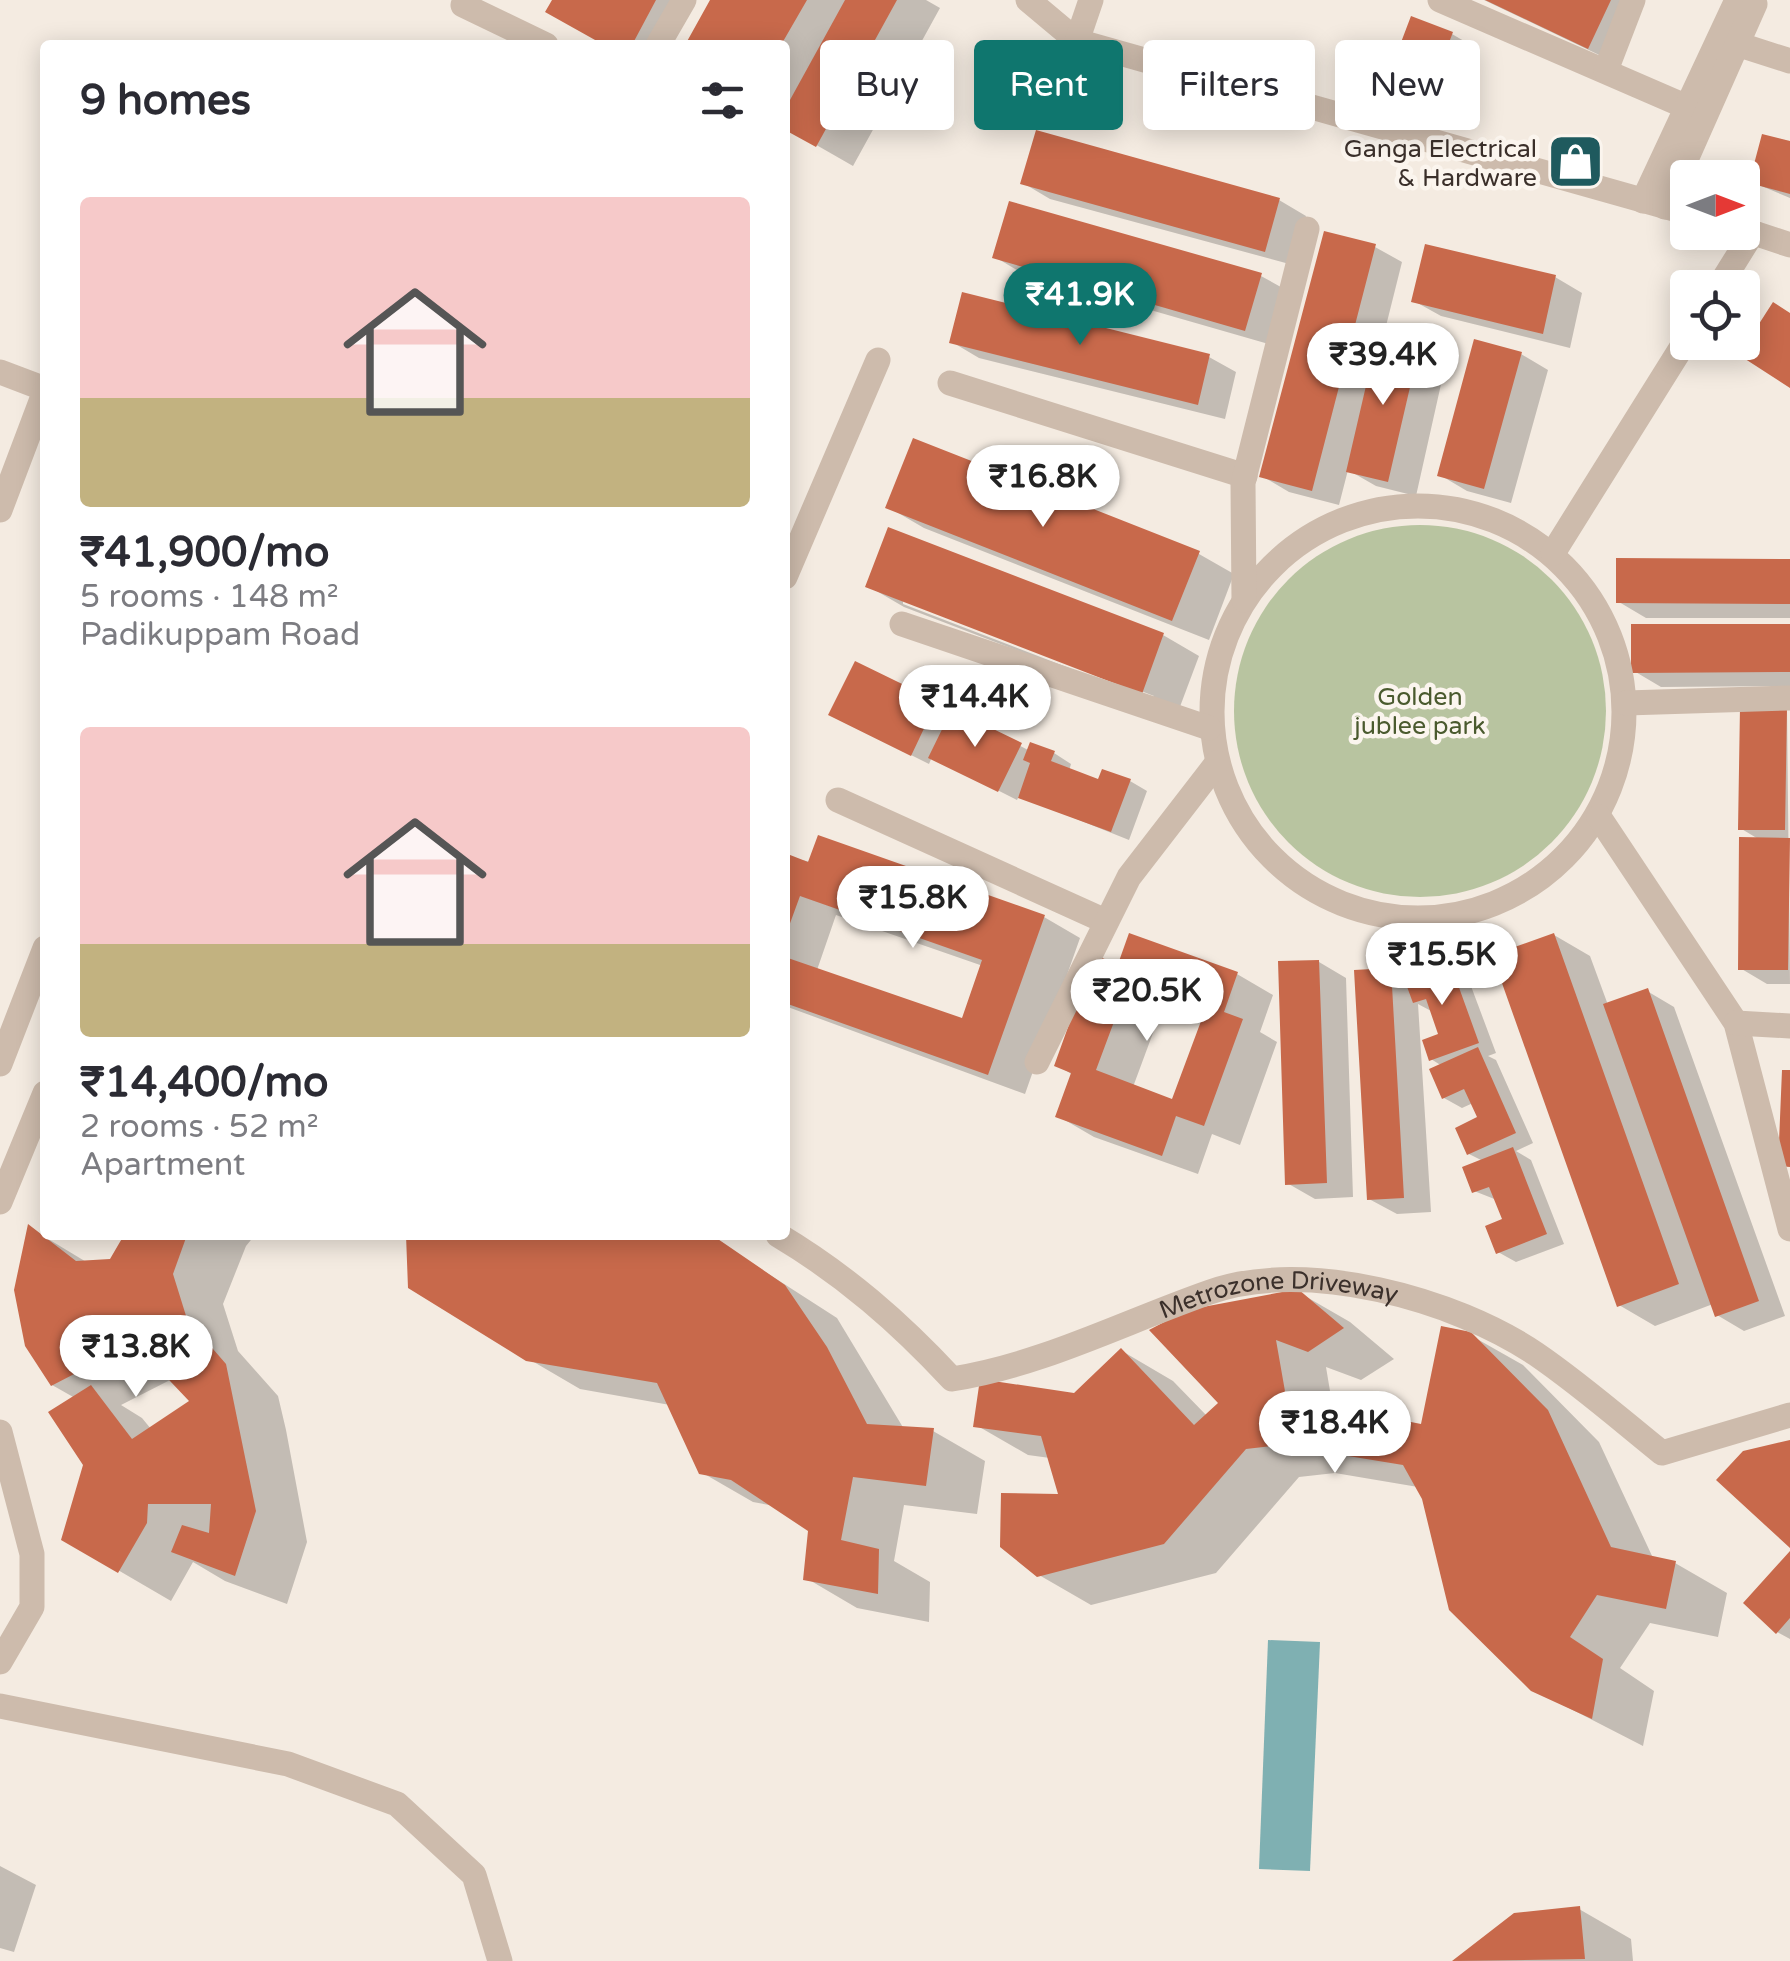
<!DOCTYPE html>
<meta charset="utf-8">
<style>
body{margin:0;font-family:"Varela Round",sans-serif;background:#f7f7f7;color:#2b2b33;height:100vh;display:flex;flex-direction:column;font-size:38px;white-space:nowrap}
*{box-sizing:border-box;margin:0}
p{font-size:32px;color:#7c7c81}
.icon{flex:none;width:55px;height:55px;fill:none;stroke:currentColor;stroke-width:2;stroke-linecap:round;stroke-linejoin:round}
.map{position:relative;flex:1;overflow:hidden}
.drawer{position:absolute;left:40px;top:40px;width:750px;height:1200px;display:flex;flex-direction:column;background:#fff;border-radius:10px;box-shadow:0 5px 25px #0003}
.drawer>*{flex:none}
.guide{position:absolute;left:820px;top:40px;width:820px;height:90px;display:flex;gap:20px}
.needle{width:65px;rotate:90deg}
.controls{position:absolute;left:1670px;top:160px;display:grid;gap:20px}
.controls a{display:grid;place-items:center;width:90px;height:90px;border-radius:10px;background:#fff;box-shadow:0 5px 25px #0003;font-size:50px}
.price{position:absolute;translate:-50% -85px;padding:0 22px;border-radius:35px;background:#fff;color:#222;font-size:32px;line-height:65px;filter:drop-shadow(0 2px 5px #0008)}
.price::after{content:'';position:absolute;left:50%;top:60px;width:30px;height:22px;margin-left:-15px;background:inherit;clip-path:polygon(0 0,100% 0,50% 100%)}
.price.current{background:#0f766e;color:#fff}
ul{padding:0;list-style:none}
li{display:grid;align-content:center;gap:20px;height:530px;padding:0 40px}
li span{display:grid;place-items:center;height:310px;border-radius:10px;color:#555}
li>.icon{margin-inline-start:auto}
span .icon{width:180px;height:180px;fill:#fffc;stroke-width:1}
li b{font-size:42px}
h2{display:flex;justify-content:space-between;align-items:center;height:120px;padding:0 40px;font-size:42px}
.tag{padding:0 35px;border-radius:10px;background:#fff;box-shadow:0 5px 25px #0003;font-size:35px;line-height:90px}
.tag.current{background:#0f766e;color:#fff}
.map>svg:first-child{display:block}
</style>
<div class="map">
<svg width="1790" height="1961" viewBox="0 0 1790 1961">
<rect width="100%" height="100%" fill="#f4ebe1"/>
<path fill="#b8c4a0" d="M1234 711a186 186 0 1 1 372 0a186 186 0 1 1-372 0Z"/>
<path fill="#7fb0b2" d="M1268 1640 1320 1642 1310 1871 1259 1869Z"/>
<path fill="#0003" fill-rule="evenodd" d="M555 0H692L667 45H608Z
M713 0H926L940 8 853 166 785 127V45H688Z
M1484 0H1645L1616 63Z
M1452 34 1469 44 1449 98 1392 73Z
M1790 144V198L1752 182Z
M1023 183 1279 200 1306 216 1293 265 1050 199Z
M1375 247 1402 262 1383 338 1419 346 1446 362 1416 496 1376 486 1348 470 1339 505 1289 492 1262 476Z
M995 257 1261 276 1288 291 1272 345 1022 273Z
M1555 277 1582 293 1570 348 1441 316 1414 301Z
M952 342 1209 357 1236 372 1225 419 979 358Z
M1521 354 1548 370 1511 503 1467 491 1440 475Z
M888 507 1199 554 1234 574 1209 640 924 528Z
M889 530 1163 635 1199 656 1178 712 904 607 868 586ZM903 599 1154 696 1152 700 903 604Z
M1790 561V618H1646L1619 602Z
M1790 626V686L1661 687 1634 671Z
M936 703 1030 751 1054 753 1071 764 1069 771 1100 782 1130 781 1147 791 1129 840 1019 796 1017 800 932 757 929 764 849 724Z
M1787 710 1790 984H1767L1740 968 1760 840 1740 828Z
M785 856 1044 917 1080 938 1025 1094 785 1006ZM836 915 983 966 963 1022 817 970Z
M1554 935 1590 956 1608 1005 1647 991 1674 1007 1785 1316 1744 1331 1717 1315 1713 1304 1655 1326 1619 1305Z
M1448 959 1465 970 1496 1053 1488 1056 1496 1060 1533 1143 1516 1151 1531 1160 1564 1244 1516 1262 1498 1252 1505 1220 1497 1200 1474 1191 1483 1161 1469 1154 1480 1119 1473 1103 1462 1108 1444 1098 1442 1066 1431 1059 1441 1036 1433 1012 1418 1004 1431 1212 1397 1214 1369 1199 1390 970 1407 980Z
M1319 962 1346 978 1353 1197 1315 1199 1287 1183Z
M1119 967 1237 974 1273 995 1260 1032 1277 1042 1240 1145 1212 1134 1198 1174 1094 1137 1058 1116 1073 1075 1057 1065ZM1170 987 1211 1002 1174 1102 1133 1087Z
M30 1228 88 1263 112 1262 126 1235H255L246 1246 223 1304 238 1351 278 1396 286 1430 307 1542 287 1604 225 1581 193 1562 171 1601 63 1538 85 1465 75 1398 52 1385ZM172 1379 192 1401 151 1429 142 1418 121 1405Z
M409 1235H708L837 1318 904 1429 933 1431 985 1461 977 1514 904 1505 894 1561 930 1582 929 1622 857 1608 806 1578 810 1530 775 1506 753 1502 701 1472 670 1405 580 1389 527 1358Z
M1298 1292 1350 1322 1394 1359 1361 1380 1326 1367 1333 1409 1423 1427 1470 1335 1523 1365 1599 1442 1653 1558 1675 1563 1727 1593 1718 1637 1650 1623 1620 1668 1654 1691 1643 1746 1532 1689 1418 1487 1335 1473 1299 1477 1216 1573 1091 1605 1039 1575 1062 1497 1050 1458 1028 1455 976 1425 1074 1396 1122 1351 1173 1381 1207 1416 1221 1403Z
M1790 1555V1639L1777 1632Z
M0 1866 36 1885 14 1952 0 1948Z
M1579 1909 1631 1939 1633 1961H1457L1515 1916Z"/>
<path fill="#c8694b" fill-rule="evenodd" d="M552 0H656L632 45H604L545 12Z
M710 0H807L781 45H685Z
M845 0H897L816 147 785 130V109Z
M1485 0H1611L1588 49Z
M1411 16 1453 32 1431 90 1389 74Z
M1036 130 1280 198 1265 252 1020 184Z
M1762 134 1790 141V194L1749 183Z
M1009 201 1262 273 1245 331 992 258Z
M1324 231 1376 244 1312 491 1259 477Z
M1425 244 1556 275 1543 334 1411 302Z
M962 292 1210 354 1198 405 949 343Z
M1773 302 1790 313V388L1739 355Z
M1378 334 1420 344 1388 482 1346 472Z
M1474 339 1522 352 1484 489 1437 476Z
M913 438 1200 551 1172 621 885 508Z
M888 527 1164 633 1142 694 865 587Z
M1616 558 1790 559V604L1616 603Z
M1631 624H1790V672L1631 673Z
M855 661 937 701 911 756 828 715Z
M1740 707H1787L1785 830H1738Z
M952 709 1022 743 998 792 928 758Z
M1030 742 1055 751 1051 761 1098 779 1102 769 1131 779 1111 832 1018 798 1030 763 1023 760Z
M818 835 1045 915 988 1075 785 1003V957L962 1018 982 960 800 896 785 937V853L808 862Z
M1739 837 1790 838 1788 970H1738Z
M1129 933 1238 972 1224 1012 1243 1019 1204 1126 1176 1116 1162 1156 1055 1117 1071 1073 1054 1066 1094 955 1118 964ZM1134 968 1210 997 1172 1099 1096 1070Z
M1554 933 1679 1284 1617 1307 1492 955Z
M1448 957 1479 1043 1429 1061 1422 1040 1438 1034 1426 999 1413 1003 1402 973Z
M1319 960 1327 1183 1285 1185 1278 961Z
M1391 968 1404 1198 1367 1200 1354 970Z
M1648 988 1759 1301 1715 1317 1603 1004Z
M1478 1047 1516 1133 1467 1155 1455 1128 1477 1117 1464 1089 1442 1099 1429 1069Z
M1782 1070H1790V1167L1778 1166Z
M1513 1147 1547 1234 1496 1254 1485 1226 1502 1219 1489 1187 1472 1193 1462 1167Z
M28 1224 76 1261 110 1259 124 1235H187L173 1274 187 1319 226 1364 256 1511 235 1576 171 1552 182 1525 209 1533 211 1504H148L147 1523 118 1573 61 1540 83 1465 48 1412 91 1385 132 1439 189 1401 134 1343 51 1386 25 1346 14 1290Z
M406 1235H712L785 1285 827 1347 867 1424 934 1428 926 1486 853 1477 841 1540 879 1549 878 1594 803 1580 808 1531 731 1480 699 1474 657 1383 526 1361 408 1288Z
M1298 1289 1344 1328 1308 1352 1276 1340 1286 1397 1421 1424 1441 1326 1471 1332 1548 1410 1611 1547 1676 1561 1666 1609 1597 1595 1570 1637 1603 1659 1592 1719 1531 1691 1449 1610 1422 1499 1403 1465 1281 1445 1246 1449 1164 1544 1037 1577 1000 1547 1001 1493 1058 1494 1041 1436 973 1427 980 1379 1074 1393 1121 1348 1194 1425 1218 1403 1149 1330 1187 1310Z
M1790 1440V1548L1716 1480 1743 1451Z
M1790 1551V1618L1776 1634 1743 1603Z
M1580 1906 1585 1959 1452 1961 1514 1913Z"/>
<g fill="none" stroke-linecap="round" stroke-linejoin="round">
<g stroke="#cdbbac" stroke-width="25">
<path d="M1028 0 1077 41 1688 213"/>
<path d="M1440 0 1687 107"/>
<path d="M463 5 546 45"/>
<path d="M1077 41 1091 0"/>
<path d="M1737 44 1790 61"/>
<path d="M658 45 684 0"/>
<path d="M1606 70 1633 0"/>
<path d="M1643 201 1737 0"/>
<path d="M1665 207 1755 4"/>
<path d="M1742 229 1790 245"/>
<path d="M1718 288 1753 232"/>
<path d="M0 372 45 389"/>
<path d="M950 383 1245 476"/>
<circle cx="1418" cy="712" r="206"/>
<path d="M0 510 45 391"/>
<path d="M1553 553 1688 337"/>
<path d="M785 577 878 360"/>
<path d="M1244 600 1243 483 1307 229"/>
<path d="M902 624 1209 728"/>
<path d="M1626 703 1790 698"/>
<path d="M838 800 1105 921"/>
<path d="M1599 817 1736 1023 1790 1229"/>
<path d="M1736 1023 1790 1026"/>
<path d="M1037 1062 1129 877 1217 763"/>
<path d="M0 1064 45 948"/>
<path d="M0 1202 45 1093"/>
<path id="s1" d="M778 1235C845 1275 899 1322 952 1379 1042 1365 1124 1322 1210 1292 1306 1258 1455 1299 1536 1354 1580 1384 1621 1420 1662 1453L1790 1415"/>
<path d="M0 1432 32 1554V1607L0 1662"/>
<path d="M0 1706 288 1764 397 1804 474 1875 500 1961"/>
</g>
</g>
<defs>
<symbol id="shop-square" viewBox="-11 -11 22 22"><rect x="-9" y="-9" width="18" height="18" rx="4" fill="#1f5a5e" stroke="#fbf5ee"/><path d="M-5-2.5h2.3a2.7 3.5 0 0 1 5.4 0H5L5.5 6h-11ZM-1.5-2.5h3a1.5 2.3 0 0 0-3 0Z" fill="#fff"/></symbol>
</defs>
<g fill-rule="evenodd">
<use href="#shop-square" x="1544" y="130" width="63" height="63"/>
</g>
<g text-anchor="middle" stroke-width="9" stroke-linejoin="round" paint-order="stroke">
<g font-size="25" fill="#3b302b" stroke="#fbf5ee" text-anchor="end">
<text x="1537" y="157">Ganga Electrical<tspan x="1537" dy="29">&amp; Hardware</tspan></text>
</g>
<g font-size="25" fill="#4a5a2e" stroke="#fbf5ee">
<text x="1420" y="705">Golden<tspan x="1420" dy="29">jublee park</tspan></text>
</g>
<g font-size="25" fill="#3b302b" stroke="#fbf5ee">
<text dy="9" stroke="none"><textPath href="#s1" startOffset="568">Metrozone Driveway</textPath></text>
</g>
</g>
</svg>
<div class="controls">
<a><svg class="needle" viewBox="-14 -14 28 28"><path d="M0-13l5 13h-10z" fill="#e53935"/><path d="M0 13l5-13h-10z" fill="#7c7c81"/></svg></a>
<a><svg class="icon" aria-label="locate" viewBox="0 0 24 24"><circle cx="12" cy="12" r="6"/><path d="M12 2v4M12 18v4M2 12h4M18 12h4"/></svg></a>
</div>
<b class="price current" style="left:1080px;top:348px">₹41.9K</b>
<b class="price" style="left:1383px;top:408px">₹39.4K</b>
<b class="price" style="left:1043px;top:530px">₹16.8K</b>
<b class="price" style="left:975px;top:750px">₹14.4K</b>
<b class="price" style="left:913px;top:951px">₹15.8K</b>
<b class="price" style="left:1442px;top:1008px">₹15.5K</b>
<b class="price" style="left:1147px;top:1044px">₹20.5K</b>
<b class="price" style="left:136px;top:1400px">₹13.8K</b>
<b class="price" style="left:1335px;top:1476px">₹18.4K</b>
<div class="guide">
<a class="tag">Buy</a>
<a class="tag current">Rent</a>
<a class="tag">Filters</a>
<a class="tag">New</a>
</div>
<section class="drawer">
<h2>9 homes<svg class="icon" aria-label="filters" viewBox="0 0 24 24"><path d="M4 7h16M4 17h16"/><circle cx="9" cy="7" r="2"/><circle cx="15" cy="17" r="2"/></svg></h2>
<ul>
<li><span style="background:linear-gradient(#f6c9c9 65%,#c2b280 0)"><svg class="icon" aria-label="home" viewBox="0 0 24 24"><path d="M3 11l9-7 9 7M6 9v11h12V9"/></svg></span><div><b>₹41,900/mo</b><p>5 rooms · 148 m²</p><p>Padikuppam Road</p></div></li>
<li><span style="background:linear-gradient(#f6c9c9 70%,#c2b280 0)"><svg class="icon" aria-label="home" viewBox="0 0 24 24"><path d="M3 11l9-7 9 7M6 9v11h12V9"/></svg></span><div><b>₹14,400/mo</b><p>2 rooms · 52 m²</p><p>Apartment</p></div></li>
</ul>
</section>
</div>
